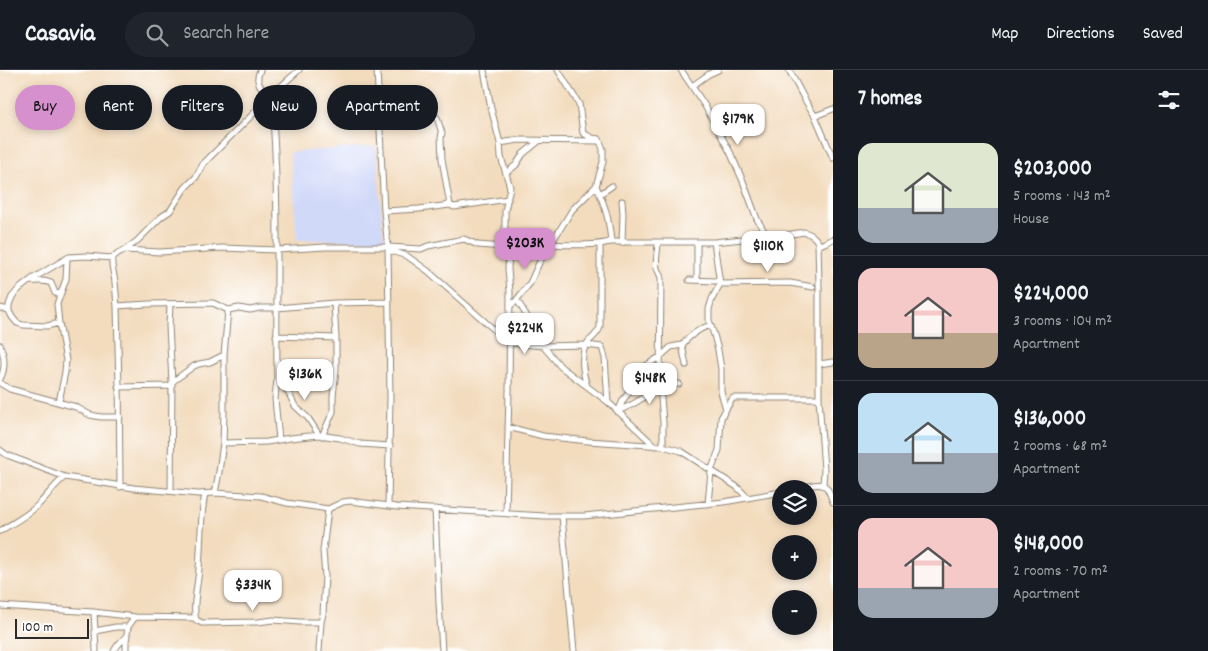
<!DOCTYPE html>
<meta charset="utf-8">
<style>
body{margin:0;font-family:Dekko,sans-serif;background:#20242c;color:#f1f3f6;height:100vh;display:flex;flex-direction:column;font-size:19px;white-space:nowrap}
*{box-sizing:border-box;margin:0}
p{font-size:16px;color:#9ea1a6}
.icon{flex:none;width:28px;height:28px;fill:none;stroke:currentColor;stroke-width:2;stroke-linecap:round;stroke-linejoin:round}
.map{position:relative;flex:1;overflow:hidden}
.panel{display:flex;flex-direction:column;background:#171b24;width:375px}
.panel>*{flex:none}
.hud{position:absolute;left:15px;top:15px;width:475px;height:45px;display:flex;gap:10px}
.buttons{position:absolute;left:772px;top:410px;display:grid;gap:10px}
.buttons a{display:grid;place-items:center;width:45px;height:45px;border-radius:50%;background:#171b24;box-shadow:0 2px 8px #0003;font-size:25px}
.scale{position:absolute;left:15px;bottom:12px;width:74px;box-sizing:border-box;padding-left:5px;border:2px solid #2b2b2b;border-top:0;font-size:14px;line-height:18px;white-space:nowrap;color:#2b2b2b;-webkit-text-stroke:4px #fff;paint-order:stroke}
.price{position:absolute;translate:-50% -42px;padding:0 11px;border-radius:10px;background:#fff;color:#222;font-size:16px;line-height:32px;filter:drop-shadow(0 1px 2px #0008)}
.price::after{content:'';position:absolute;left:50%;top:30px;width:15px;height:11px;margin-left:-8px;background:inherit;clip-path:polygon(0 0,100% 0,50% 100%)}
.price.current{background:#d690ce;color:#111}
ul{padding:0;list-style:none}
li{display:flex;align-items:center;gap:15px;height:125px;padding:0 25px}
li+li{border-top:1px solid #363941}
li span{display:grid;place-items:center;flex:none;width:140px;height:100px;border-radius:15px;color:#555}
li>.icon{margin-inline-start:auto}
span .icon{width:60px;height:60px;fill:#fffc;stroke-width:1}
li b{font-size:21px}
h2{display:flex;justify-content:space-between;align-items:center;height:60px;padding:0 25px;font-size:21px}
.chip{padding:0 18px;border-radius:22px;background:#171b24;box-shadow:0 2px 8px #0003;font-size:18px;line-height:45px}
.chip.current{background:#d690ce;color:#111}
header{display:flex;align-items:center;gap:30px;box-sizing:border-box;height:70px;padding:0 25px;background:#171b24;border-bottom:1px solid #363941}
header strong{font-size:24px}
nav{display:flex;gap:28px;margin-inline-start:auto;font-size:18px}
.search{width:350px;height:45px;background:#20242c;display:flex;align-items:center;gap:12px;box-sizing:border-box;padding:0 18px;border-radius:28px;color:#9ea1a6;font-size:19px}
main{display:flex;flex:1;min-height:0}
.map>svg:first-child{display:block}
</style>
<header>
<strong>Casavia</strong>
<div class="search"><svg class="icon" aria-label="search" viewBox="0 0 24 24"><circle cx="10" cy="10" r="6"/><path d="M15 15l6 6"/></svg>Search here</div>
<nav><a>Map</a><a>Directions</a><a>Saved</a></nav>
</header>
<main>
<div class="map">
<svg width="833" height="581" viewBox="0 0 833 581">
<rect width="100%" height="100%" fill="#fff"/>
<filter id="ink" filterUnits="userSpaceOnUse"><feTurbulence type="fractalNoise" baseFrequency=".02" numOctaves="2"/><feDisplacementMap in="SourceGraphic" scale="10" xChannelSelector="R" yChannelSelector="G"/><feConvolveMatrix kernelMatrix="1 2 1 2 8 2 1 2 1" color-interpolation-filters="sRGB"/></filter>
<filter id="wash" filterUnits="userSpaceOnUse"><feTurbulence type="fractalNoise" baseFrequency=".0096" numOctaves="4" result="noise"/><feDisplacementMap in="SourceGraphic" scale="20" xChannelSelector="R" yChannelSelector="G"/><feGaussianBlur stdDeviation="1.12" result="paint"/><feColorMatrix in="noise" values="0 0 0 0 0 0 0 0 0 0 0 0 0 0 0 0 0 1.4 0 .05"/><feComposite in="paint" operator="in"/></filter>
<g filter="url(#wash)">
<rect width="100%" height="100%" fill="#f3dcbe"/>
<path fill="#d1d9f9" d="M376 76 384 171 297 170 290 82Z"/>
</g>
<g filter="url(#ink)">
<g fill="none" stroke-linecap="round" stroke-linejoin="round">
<defs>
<path id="minor" d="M260 0C254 13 261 17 270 26L271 25C280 119 276 214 277 308L275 329 279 370
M377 0 384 141 388 177 390 328 388 436
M484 0 491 38 500 73 501 87 510 117 505 141V177
M681 0 705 36 730 82 743 111 757 149 768 168
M789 0 805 30 815 46 833 88
M692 16 709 4 718 0
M378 27 392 29 400 32 408 40 421 43 434 44 437 48 442 63 441 68 442 89 450 135
M815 46 833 39
M500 73 519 70 597 71
M506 103 516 95 523 84 539 71
M596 116C606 137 609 150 611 172
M600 124 612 116
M384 141 419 139 450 135 454 137 508 129
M658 172C658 181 655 190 657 198 658 202 661 205 661 209L660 316 663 352V376
M697 172V210
M622 173 623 144 622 131
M818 176 833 169
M125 180 160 182 222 178 278 180 325 177H388L421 179 428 176 464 169 478 175 503 177H505L509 178 511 174C521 175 530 173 539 174 563 174 588 177 611 172H714L762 167 768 168 804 162C811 164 814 166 818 172L819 216V328L824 400 823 415
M388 180 407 186 428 201 509 273 543 276 586 275 602 277 605 288 608 332
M689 210 716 211
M30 211C39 212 42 209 51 213L55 223 60 224
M720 214 790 213 813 217
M517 230 538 264 543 276 561 297 608 332 655 376
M170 234 169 256 172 312 171 421
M117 236 148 234 213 233 228 240 239 238 250 240 260 238H277L334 233 388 232
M510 236 515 232 530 213 539 193 572 140 596 116 603 92V79L599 69 592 68 583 63 579 34 558 0
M0 238 9 240
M59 253 47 256 23 255 17 253 12 247 9 241V235L12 227 19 219 32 209 69 187 86 186 112 188
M276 266 336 268
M0 275C5 287 6 298 0 309
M682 275 686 295
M819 294 833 292
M277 308 288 322 295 336 308 348 319 365
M172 312 194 296 199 294 210 292 224 285
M0 313 10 319 76 337 90 345 101 347H120
M587 316C583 304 579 283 588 272 593 267 598 264 600 257V174
M118 317 172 316
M59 332 65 302 66 290 59 253 57 234 66 209 67 189
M726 339 733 328H819
M618 341C634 334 643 330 654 316L679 314
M618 342 623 330 627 325 637 306 644 297 661 286 671 277 682 275C689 266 699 259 710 255
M508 357 543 366 588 371 663 376 681 381 737 417 748 428
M322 366 333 342V326L336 300V268L334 233
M223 373 267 372 290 368 319 365 340 368 360 374 390 376
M0 380 7 385 65 407
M120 417C120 357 119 297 117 237 116 227 116 216 114 206 113 200 111 194 112 188L118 183 125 180 137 171 161 147 170 141 185 118 196 107 203 94 256 41 271 25 299 0
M798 419C805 417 819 411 826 417 829 420 831 427 833 432
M215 423 219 402 223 373 224 343V285L228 240
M205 424C200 449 201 473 199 499 198 514 192 536 196 550L202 553 258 552 273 550 300 552H321L323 544 325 506 323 481 328 439
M708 434 711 401 719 380 721 348 726 339 721 322V299L718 280 714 265 709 250V239L712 229 720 214 714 172
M435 439 439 533 442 581
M506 443 509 321 510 222 508 199 509 178
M562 446 574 581
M0 461C13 453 29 445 40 433 49 424 55 414 65 407L134 418 198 424 215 423 261 426 287 433 322 438 328 439 343 432 350 431 397 437 545 446H584L724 432 781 422
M0 536 94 542 135 547 195 548
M94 542 96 581
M95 561 116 557H128L135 547
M114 581 118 575 126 566
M126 581V572L128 557
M319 581 321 552"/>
</defs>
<use href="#minor" stroke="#8f8474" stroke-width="7"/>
<use href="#minor" stroke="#fff" stroke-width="5"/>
</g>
</g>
</svg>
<div class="buttons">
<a><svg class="icon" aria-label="layers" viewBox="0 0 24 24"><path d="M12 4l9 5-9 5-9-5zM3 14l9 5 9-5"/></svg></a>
<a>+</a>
<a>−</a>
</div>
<div class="scale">100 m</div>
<b class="price" style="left:738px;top:76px">$179K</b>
<b class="price current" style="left:525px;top:200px">$203K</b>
<b class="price" style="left:768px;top:203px">$110K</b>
<b class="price" style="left:525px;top:285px">$224K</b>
<b class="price" style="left:305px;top:331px">$136K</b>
<b class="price" style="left:650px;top:335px">$148K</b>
<b class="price" style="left:253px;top:542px">$334K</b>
<div class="hud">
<a class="chip current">Buy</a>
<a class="chip">Rent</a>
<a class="chip">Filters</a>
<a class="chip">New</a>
<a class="chip">Apartment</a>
</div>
</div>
<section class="panel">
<h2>7 homes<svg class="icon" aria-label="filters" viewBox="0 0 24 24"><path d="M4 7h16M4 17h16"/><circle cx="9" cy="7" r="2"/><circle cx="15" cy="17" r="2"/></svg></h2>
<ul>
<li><span style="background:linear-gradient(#dfe7d0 65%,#9aa5b1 0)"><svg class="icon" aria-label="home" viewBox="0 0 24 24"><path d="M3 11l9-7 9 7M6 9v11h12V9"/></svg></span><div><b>$203,000</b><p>5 rooms · 143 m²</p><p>House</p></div></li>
<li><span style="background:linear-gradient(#f6c9c9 65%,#b9a48a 0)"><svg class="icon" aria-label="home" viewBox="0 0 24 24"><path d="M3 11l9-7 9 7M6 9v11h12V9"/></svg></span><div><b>$224,000</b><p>3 rooms · 104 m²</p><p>Apartment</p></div></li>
<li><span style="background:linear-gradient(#bfe0f5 60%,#9aa5b1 0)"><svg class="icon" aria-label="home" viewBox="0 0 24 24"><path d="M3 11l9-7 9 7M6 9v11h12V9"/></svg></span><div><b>$136,000</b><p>2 rooms · 68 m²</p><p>Apartment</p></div></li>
<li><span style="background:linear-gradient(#f6c9c9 70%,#9aa5b1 0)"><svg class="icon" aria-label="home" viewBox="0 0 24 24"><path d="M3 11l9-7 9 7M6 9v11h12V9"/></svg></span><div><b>$148,000</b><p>2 rooms · 70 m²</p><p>Apartment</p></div></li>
</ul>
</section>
</main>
